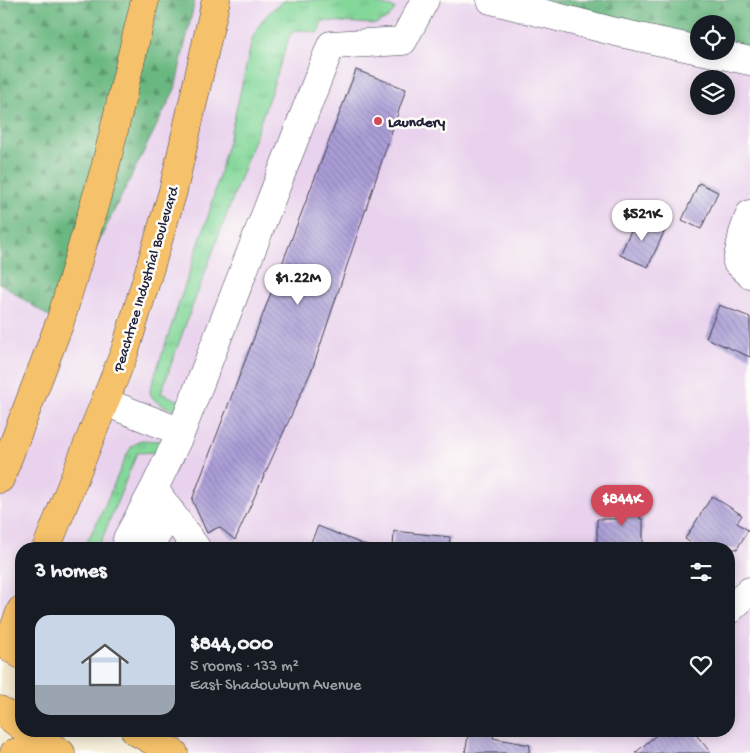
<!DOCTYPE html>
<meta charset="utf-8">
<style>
body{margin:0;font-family:"Gochi Hand",sans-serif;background:#242831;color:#f1f3f6;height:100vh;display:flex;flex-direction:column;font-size:19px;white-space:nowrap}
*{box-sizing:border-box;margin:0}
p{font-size:16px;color:#9ea1a6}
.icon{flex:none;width:28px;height:28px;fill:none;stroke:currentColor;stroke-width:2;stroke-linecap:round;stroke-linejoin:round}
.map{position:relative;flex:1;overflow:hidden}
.sheet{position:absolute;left:15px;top:542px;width:720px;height:195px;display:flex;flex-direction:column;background:#171b24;border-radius:20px;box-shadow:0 2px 12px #0003}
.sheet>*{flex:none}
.fabs{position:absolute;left:690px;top:15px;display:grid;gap:10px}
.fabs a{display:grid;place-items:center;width:45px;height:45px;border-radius:50%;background:#171b24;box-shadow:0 2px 12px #0003;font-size:25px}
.price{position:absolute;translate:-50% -42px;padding:0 11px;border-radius:18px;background:#fff;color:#222;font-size:16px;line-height:32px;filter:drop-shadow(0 1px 2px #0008)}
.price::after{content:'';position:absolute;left:50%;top:30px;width:15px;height:11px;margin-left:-8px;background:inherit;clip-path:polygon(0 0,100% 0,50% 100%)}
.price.active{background:#d1495b;color:#fff}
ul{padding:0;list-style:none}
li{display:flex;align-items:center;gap:15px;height:125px;padding:0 20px}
li span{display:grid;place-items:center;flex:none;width:140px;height:100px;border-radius:15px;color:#555}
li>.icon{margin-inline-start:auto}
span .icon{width:60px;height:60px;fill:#fffc;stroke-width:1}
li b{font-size:21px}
h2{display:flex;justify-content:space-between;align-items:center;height:60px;padding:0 20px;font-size:21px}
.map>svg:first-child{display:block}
</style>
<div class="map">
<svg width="750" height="753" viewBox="0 0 750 753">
<defs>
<pattern id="grass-tufts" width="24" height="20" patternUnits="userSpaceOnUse" patternTransform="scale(1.25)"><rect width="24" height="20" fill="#83d799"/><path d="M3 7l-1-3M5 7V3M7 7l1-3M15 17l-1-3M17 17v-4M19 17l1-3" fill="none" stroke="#71b885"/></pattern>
<pattern id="forest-firs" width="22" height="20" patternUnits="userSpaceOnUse" patternTransform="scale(1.25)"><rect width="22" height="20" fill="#6ab881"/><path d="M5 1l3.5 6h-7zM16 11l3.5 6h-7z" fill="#57956b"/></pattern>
<pattern id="building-back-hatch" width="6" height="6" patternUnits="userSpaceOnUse" patternTransform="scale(1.25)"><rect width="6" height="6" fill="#ab9ed7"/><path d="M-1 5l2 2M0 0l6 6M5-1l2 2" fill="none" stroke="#8b80b0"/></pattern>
</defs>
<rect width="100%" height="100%" fill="#fdfcf7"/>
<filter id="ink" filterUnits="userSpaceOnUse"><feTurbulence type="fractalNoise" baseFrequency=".02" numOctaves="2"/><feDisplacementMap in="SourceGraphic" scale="10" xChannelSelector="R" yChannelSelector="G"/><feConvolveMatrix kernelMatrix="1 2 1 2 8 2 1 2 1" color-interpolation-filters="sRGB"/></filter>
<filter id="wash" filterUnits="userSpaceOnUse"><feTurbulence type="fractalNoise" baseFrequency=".0096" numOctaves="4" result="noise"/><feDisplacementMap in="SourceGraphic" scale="20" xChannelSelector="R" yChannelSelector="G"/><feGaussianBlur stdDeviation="1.12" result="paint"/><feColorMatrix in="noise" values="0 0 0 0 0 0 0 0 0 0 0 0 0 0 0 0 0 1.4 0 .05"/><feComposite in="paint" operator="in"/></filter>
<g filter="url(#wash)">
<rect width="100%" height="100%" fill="#f2e7ce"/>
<path fill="#e9d2ed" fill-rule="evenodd" d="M195 0H516L750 58V753H183L144 731H729V549H21V663L0 652V283L58 322 175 89ZM699 79H726V106H699Z"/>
<path fill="url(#grass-tufts)" stroke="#527c6a" d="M286 0H360L395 8C392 17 385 20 376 24L322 21 319 31 317 33C308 32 297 26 290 35 251 156 203 273 161 393L180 401 175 410C165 406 150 402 150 390L210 210 235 115 252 40C260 21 268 11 286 0Z
M141 440 160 441 162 445 157 452 137 453 98 549H83L101 514 126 456 132 446Z"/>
<path fill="url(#forest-firs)" stroke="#466d5e" d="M0 0H195L175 89 58 323 0 283Z
M516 0H750V58L726 51V24H699V48Z"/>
<g id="blocks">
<path fill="url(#building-back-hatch)" d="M356 70 406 89 313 367 235 540 219 527 207 533 192 500Z
M699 183 718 192 701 229 682 220Z
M637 217 665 230 648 267 620 255Z
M719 305 750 317V357L706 338Z
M712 496 742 515 737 523 748 530 737 549H700L685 539Z
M617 497H641L640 519H643V549H597V519H617Z
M318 526 372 548V549H308Z
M394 531 450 537 449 549H393Z
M469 731H495L493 738 530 745 529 753H465Z
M661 731H693L711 753H635Z"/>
</g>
</g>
<g filter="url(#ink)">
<use href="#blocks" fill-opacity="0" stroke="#414051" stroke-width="1"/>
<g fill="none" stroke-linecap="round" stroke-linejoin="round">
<defs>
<path id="minor" d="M491 0 616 32 699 50
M705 51 750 61
M750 214 743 233 737 262 750 274
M105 402 181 432
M127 539 154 489
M152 542 171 512
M197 549 154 489 181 432 331 45 403 41 425 0
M729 610 750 591"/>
<path id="major" d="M0 479 60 322 105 168 145 0
M46 549 125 351 173 191 216 0
M7 646 21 610"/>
<path id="highway" d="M0 471 6 464
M0 641 21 655
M0 710 21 726
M29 731 61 753
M135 731 174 753
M14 753 29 749 47 753"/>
</defs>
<use href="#minor" stroke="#414051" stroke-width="29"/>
<use href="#major" stroke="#414051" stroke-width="29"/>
<use href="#highway" stroke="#414051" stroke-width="29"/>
<use href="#minor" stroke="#fff" stroke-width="28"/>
<use href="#major" stroke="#f5c16b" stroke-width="28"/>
<use href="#highway" stroke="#f5c16b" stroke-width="28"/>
</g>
</g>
<circle fill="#d1495b" stroke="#fdfcf7" stroke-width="2" cx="378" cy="121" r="5"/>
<g text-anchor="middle" stroke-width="5" stroke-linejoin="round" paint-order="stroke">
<g font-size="15" font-weight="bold" fill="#22223b" stroke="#fdfcf7" text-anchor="start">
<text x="388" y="126">Laundery</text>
</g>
<g font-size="15" fill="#22223b" stroke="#fdfcf7">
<text transform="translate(145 279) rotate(-73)" y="5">Peachtree Industrial Boulevard</text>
</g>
</g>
</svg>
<div class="fabs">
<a><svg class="icon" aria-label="locate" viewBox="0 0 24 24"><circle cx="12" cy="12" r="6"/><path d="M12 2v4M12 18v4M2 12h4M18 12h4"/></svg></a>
<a><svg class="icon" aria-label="layers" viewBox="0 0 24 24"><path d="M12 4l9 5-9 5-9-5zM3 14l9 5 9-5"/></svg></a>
</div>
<b class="price" style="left:642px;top:242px">$521K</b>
<b class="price" style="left:298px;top:306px">$1.22M</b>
<b class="price active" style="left:622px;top:527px">$844K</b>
<section class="sheet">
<h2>3 homes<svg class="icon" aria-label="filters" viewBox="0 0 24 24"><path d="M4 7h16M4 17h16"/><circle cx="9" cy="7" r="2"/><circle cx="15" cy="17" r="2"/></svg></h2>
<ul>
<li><span style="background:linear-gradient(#c9d6e8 70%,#9aa5b1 0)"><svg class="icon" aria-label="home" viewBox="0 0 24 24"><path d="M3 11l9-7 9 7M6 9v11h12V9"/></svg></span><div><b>$844,000</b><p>5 rooms · 133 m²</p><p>East Shadowburn Avenue</p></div><svg class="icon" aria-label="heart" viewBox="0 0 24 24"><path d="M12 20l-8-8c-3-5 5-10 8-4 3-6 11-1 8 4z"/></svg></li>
</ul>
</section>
</div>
